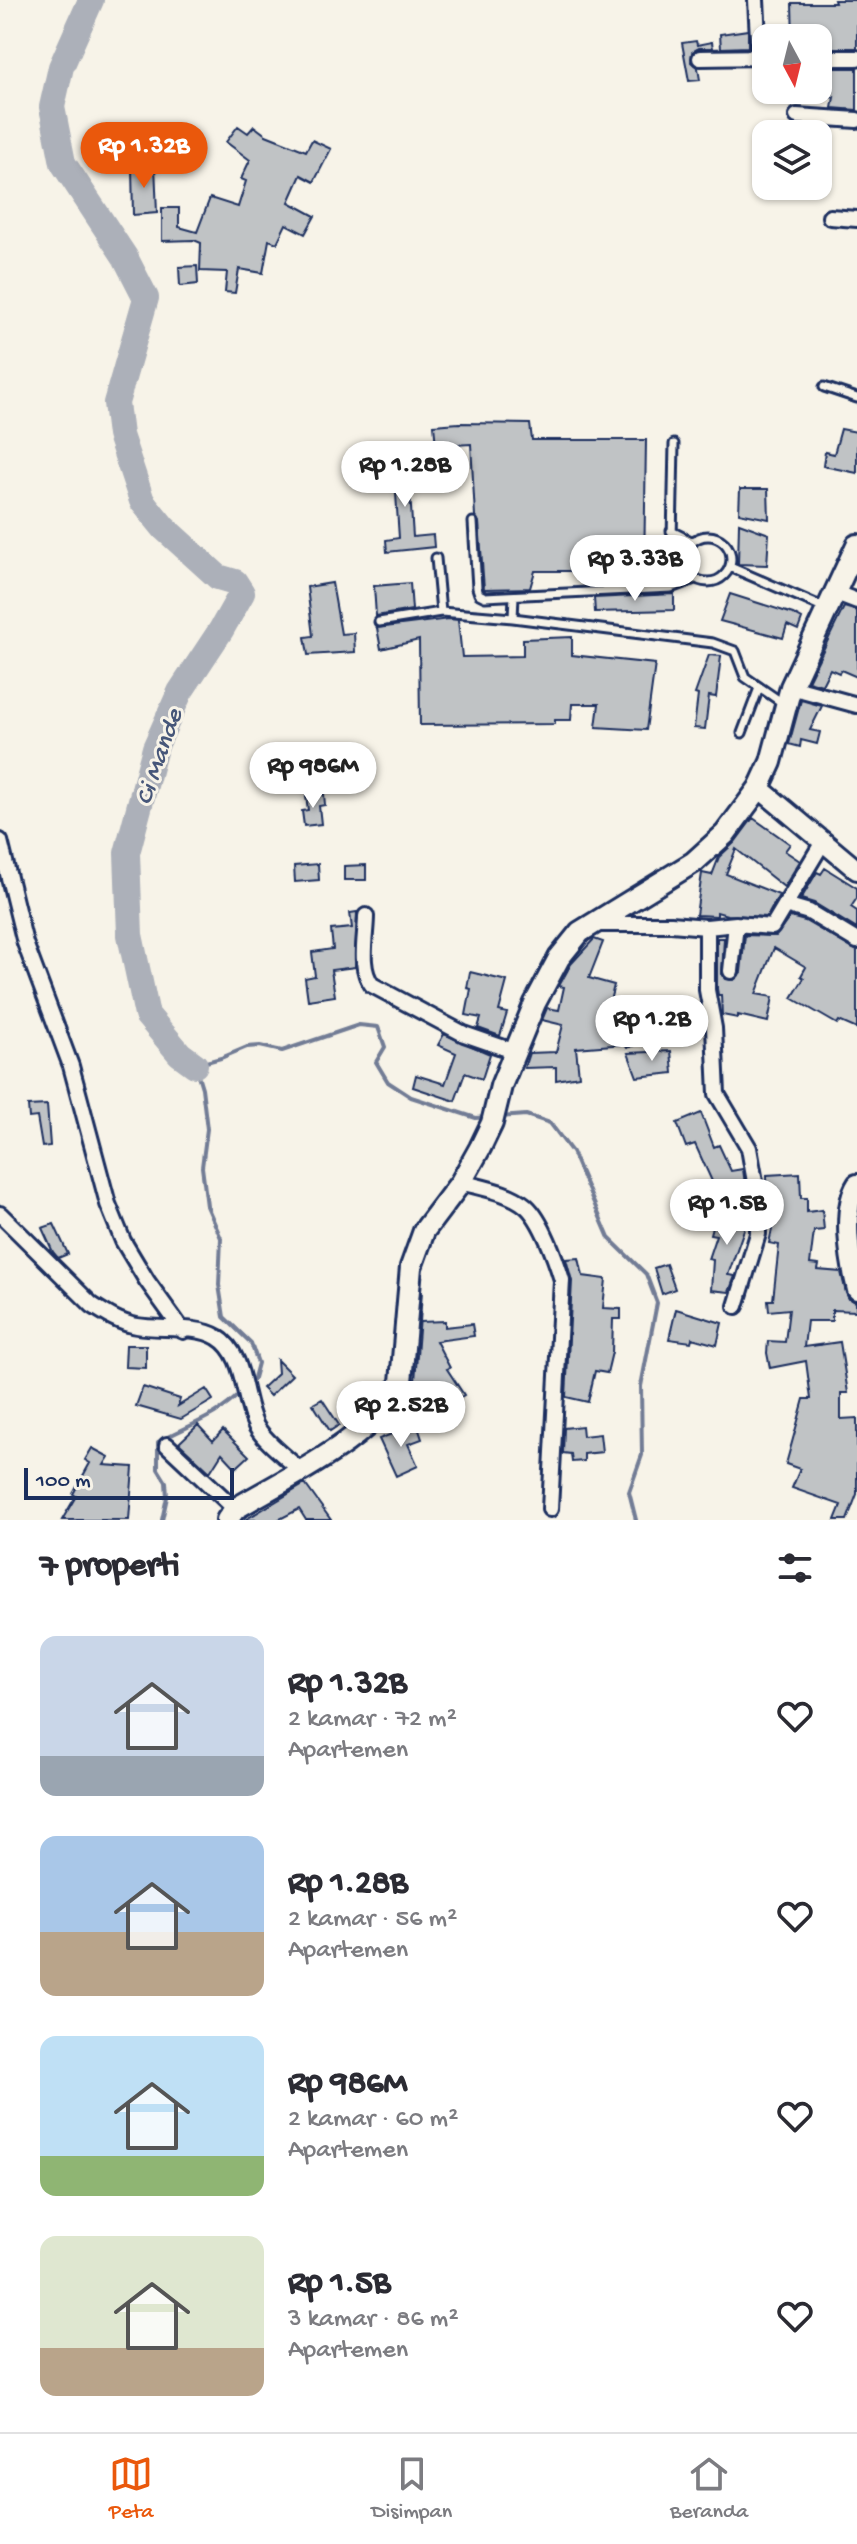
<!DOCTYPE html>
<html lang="id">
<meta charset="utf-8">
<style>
body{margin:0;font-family:"Gochi Hand",sans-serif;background:#f2f2f3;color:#2b2b33;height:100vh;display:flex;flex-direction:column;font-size:30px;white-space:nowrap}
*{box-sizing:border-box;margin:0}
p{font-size:26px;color:#7c7c81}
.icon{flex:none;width:44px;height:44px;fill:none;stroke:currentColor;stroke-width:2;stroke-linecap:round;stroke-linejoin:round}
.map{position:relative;height:1520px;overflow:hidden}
.side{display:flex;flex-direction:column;background:#fff;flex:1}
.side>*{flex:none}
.needle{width:52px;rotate:173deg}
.tools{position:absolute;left:752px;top:24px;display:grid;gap:16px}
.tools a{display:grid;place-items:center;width:80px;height:80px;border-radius:16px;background:#fff;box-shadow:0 2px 6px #0004;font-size:40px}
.scale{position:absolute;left:24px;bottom:20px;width:210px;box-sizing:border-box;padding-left:8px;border:4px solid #1b2f5e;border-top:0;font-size:22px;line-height:28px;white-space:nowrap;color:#1b2f5e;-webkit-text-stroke:6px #f7f3e8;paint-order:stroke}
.price{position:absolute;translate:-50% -68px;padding:0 18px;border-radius:28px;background:#fff;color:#222;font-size:26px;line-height:52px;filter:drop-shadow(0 2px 4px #0008)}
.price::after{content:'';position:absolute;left:50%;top:48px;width:24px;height:18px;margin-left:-12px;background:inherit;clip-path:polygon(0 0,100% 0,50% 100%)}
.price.active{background:#ea580c;color:#fff}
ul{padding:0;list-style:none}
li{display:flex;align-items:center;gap:24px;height:200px;padding:0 40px}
li span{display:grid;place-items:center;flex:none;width:224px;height:160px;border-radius:16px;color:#555}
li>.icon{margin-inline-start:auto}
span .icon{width:96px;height:96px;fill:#fffc;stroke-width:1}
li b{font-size:34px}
h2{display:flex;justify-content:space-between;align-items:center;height:96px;padding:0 40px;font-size:34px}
.dock{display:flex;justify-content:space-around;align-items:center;height:112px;border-top:2px solid #e1e1e2;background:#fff;font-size:22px;color:#7c7c81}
.dock a{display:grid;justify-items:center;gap:4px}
.dock .active{color:#ea580c}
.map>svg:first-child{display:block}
</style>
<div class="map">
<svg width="857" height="1520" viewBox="0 0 857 1520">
<rect width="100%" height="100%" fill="#f7f3e8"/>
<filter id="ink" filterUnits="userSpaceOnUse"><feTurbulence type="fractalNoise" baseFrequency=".0125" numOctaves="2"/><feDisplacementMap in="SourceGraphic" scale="16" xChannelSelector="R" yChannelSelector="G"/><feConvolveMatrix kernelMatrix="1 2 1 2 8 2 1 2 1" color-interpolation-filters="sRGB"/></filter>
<g filter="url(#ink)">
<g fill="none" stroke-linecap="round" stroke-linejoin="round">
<path stroke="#727c95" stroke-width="4" d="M499 1117 526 1115 550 1123 572 1152 609 1238 646 1274 657 1303 641 1386 642 1455 629 1492 636 1520
M249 1384 254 1378 258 1363 251 1343 224 1317 219 1285 221 1238 207 1206 202 1167 207 1129 202 1088 195 1065 221 1058 247 1047 260 1046 282 1051 359 1025 378 1027 385 1047 376 1062 388 1082 411 1097 476 1118 486 1117
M162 1520 167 1497 166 1482 158 1469V1442C186 1426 218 1417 240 1393"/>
<path stroke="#acb0b9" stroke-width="26" d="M91 0 61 67 52 107 63 163 125 257 146 298 116 403 120 435 142 501 164 528 218 577 235 582 242 593 221 630 180 692 155 748 127 853 130 935 147 1015 180 1054 195 1065"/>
</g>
<path fill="#c0c3c5" stroke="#1b2f5e" stroke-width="2" d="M834 0H857V48H818V38H793L792 3H835Z
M748 30V47L721 48 720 34Z
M696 41 697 45 712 42 713 48H699L692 52 691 62 698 68 700 80 689 81 682 43Z
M818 68H857V110L832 108 834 97 818 98Z
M238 126 248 133 254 126 266 135 306 151 312 140 331 149 314 182 301 175 289 202 315 216 305 234 286 224 277 243 269 240 263 273 239 269 235 293 225 292 227 272 200 271 201 243 194 240 162 241V208H179V227L197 232 210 198 238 207 246 181 241 179 250 160 226 142Z
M155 165 157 213 133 215 132 167Z
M197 266 198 284 180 286 179 267Z
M459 423 530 424 532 440H646L644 571H535L530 588 484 589 479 522 475 516 471 444 436 446 434 425Z
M841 429 857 432V473L823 466 825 452 834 454Z
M407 448 413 537 433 535 434 547 387 552 386 540 399 538 393 449Z
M740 489H768L769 519 739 513Z
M739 523 769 534 767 565 738 564Z
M332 583 341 634 354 633 355 652 308 655 305 637 313 636 307 587Z
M410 583 412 610 376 616 374 586Z
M674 594V610L595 612 594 598Z
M730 594 793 614 802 619 798 630 787 625 783 638 720 621Z
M844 607 857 611V677L841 670 839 673 830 669 822 685 808 681Z
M449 619 458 620 462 657 523 656V639L572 637V655L655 664 646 730 596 727 599 704H572L571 720H555V724L420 725 419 640 381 649 377 628Z
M709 655 721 656 716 697 709 696 705 729 694 728 698 695 695 694Z
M801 700 822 706 810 730 820 732 817 744 801 740 800 747 789 744Z
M324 794 325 805 319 806 321 824 304 826 302 811 308 810 306 796Z
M753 818 790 844 785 851 800 861 784 887 736 849 726 874 779 895 767 917 727 915 717 912V916L696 915 702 873 712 875 719 857 735 842Z
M318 864 319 880 295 882 294 866Z
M366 865V880H344V866Z
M825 868 857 888V898L851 907 857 911V929L814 903 801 899 817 872 821 874Z
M357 912 355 967 331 970 335 996 308 1000 305 978 315 976 312 952 333 949 331 930 352 928 350 913Z
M790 917 805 921 857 951V1029L839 1021 837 1024 792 998 804 978 801 976 806 967 774 948 756 994 773 997 768 1022 738 1015V1018L722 1015 721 995H718L717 989V938H724L722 974 726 979 734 980 741 972 745 935 776 936Z
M594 939 603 942 589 978 614 985 611 997 614 1026 635 1018 636 1023 662 1014 669 1033 627 1048 625 1044 576 1048 579 1076 556 1080V1067L524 1068 529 1053 556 1052 563 1025 542 1020 547 1008 559 1010 564 987 559 986 571 964Z
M470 972 507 981 499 1011 507 1013 500 1036 478 1028 481 1018 466 1015 471 989 467 988Z
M444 1034 490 1054 482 1079 465 1073 455 1101 413 1087 416 1075 445 1084 456 1053 438 1045Z
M671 1051 673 1073 637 1077 628 1053Z
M47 1105 50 1146 42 1147 37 1117 29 1118 28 1106Z
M701 1113 714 1147 719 1145 731 1171 743 1169 745 1184 715 1188 695 1144 686 1147 677 1123Z
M800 1173 801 1198H807V1212L822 1210 824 1230 814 1231 810 1264 819 1265 818 1270 841 1272 846 1293 849 1299 856 1302V1311L832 1310V1321H807L804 1347 840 1342 848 1393H841V1419L857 1418V1494L847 1520H835L841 1505 792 1488 800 1469 786 1464 804 1399H811L806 1361 770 1368 767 1353 768 1341 785 1342 789 1309 769 1311 768 1300H773L779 1245 769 1243 774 1220 768 1219 767 1175Z
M735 1203 748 1204V1218L728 1275 735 1276 729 1292 711 1290 713 1260 708 1259 716 1235 710 1234 715 1216 733 1221Z
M54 1224 68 1254 58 1258 53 1252 42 1228Z
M579 1258 583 1276 606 1279 603 1308 621 1309V1319H613L612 1352 607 1373 595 1371 588 1402 566 1397 572 1281 566 1259Z
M666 1264 675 1289 662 1294 654 1268Z
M422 1291 420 1322 445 1321V1327L472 1324 474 1336 436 1341 450 1368 447 1369 464 1395 450 1404 437 1383 415 1381Z
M676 1309 722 1323 717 1345 692 1338 691 1342 669 1339Z
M126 1345H146V1368L125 1367Z
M277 1360 292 1375 270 1396 262 1388 278 1373Z
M143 1387 180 1399 178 1406 206 1389 213 1400 181 1419 136 1406Z
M322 1399 339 1425 330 1431 313 1404Z
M417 1424 422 1439 408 1444 418 1466 396 1476 379 1439Z
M198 1425 213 1441 223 1430 249 1456 236 1468 222 1453 210 1472 179 1443Z
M582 1426 583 1436 600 1434 602 1452 584 1454V1461L572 1462 571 1454 563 1453 564 1428Z
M92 1448 109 1457 104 1465 133 1467 129 1520H62L76 1496 73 1494 90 1463 85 1460Z
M305 1484 331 1520H306L299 1509 278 1520H245Z"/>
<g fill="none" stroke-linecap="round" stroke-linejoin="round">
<defs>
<path id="service" d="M824 387 857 398
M473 522 477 588 479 594 485 597 671 588 695 579
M671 531 693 542
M685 559a23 23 0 1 1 46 0a23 23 0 1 1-46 0Z
M436 558 441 612
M730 567 825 608
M671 588 674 444
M513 618 514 596
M379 622 441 612 513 618 713 643 735 651 745 677 784 704
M742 733 759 688"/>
<path id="minor" d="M756 0 759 57
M700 58 766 57
M818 58H857
M797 116 857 120
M830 217 857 219
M836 593 857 601
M791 687 857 705
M0 841 25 943 71 1066 108 1204 123 1241 147 1281 183 1331
M785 905 809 912 857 941
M366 916C366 937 358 967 372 985L464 1034 516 1052
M593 924H671L707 927V990L714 1028 717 1094 749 1148 758 1199V1234L736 1306
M707 927 736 924 772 927 824 840
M731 971 736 924
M461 1182C482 1188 509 1192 526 1206 542 1220 556 1260 562 1280L550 1509
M0 1214 92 1305C106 1314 120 1323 137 1326 159 1330 198 1325 217 1337 246 1354 242 1398 256 1426 265 1442 286 1457 300 1470
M167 1445 235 1509"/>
<path id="tertiary" d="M759 788 857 870
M857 1184C841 1209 850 1262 857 1290"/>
<path id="secondary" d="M227 1520 235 1509C286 1478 377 1437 401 1382L411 1267 424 1231 461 1182 480 1148 492 1123 501 1086 535 1003 559 958 580 932 694 862 725 834 759 788 771 762 791 687 857 545"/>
</defs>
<use href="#service" stroke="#1b2f5e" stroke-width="13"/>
<use href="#minor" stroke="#1b2f5e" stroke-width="20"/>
<use href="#tertiary" stroke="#1b2f5e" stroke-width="24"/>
<use href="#secondary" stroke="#1b2f5e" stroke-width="26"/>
<use href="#service" stroke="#f7f3e8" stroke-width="7"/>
<use href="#minor" stroke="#f7f3e8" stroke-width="14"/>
<use href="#tertiary" stroke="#f7f3e8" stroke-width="18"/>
<use href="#secondary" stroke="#f7f3e8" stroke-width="20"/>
</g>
</g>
<g text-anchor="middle" stroke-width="6" stroke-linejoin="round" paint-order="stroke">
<g font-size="26" font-style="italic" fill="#465679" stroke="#f7f3e8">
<text transform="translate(157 756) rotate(-71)" y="9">Ci Mande</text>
</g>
</g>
</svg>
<div class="tools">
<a><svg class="needle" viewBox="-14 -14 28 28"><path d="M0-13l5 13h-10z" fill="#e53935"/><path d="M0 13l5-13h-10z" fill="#7c7c81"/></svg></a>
<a><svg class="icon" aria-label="layers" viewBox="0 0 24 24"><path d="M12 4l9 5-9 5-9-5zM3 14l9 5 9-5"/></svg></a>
</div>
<div class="scale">100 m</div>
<b class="price active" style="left:144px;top:190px">Rp 1.32B</b>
<b class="price" style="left:405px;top:509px">Rp 1.28B</b>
<b class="price" style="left:635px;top:603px">Rp 3.33B</b>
<b class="price" style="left:313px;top:810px">Rp 986M</b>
<b class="price" style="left:652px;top:1063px">Rp 1.2B</b>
<b class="price" style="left:727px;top:1247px">Rp 1.5B</b>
<b class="price" style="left:401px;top:1449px">Rp 2.52B</b>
</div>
<section class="side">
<h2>7 properti<svg class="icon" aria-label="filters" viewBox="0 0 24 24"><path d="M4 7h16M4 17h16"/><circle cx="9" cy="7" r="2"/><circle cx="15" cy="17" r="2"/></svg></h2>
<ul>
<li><span style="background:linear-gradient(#c9d6e8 75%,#9aa5b1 0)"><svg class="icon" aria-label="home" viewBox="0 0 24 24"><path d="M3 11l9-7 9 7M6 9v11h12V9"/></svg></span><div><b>Rp 1.32B</b><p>2 kamar · 72 m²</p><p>Apartemen</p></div><svg class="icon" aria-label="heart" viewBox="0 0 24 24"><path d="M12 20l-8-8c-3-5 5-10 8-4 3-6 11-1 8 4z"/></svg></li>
<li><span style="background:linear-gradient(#a9c7e8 60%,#b9a48a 0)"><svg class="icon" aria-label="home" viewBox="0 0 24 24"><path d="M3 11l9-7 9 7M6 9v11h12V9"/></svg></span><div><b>Rp 1.28B</b><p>2 kamar · 56 m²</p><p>Apartemen</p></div><svg class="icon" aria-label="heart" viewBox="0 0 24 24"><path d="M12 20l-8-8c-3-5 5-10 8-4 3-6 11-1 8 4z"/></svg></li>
<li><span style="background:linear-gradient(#bfe0f5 75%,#8fb573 0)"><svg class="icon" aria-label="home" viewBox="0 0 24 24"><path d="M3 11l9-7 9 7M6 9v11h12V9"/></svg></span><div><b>Rp 986M</b><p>2 kamar · 60 m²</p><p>Apartemen</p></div><svg class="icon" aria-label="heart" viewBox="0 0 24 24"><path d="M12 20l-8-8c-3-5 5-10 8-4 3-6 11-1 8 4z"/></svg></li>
<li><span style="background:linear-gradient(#dfe7d0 70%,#b9a48a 0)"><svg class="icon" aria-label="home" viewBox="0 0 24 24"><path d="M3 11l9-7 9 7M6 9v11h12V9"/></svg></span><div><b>Rp 1.5B</b><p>3 kamar · 86 m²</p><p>Apartemen</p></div><svg class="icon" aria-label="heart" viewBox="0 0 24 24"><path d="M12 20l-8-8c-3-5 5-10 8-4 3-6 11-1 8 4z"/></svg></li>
</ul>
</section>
<nav class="dock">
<a class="active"><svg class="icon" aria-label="map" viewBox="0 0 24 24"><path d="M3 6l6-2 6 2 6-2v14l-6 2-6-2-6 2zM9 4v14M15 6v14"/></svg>Peta</a>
<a><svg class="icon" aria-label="saved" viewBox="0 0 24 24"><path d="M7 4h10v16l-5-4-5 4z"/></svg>Disimpan</a>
<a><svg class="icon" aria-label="home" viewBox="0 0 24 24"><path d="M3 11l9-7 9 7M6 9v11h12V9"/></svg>Beranda</a>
</nav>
